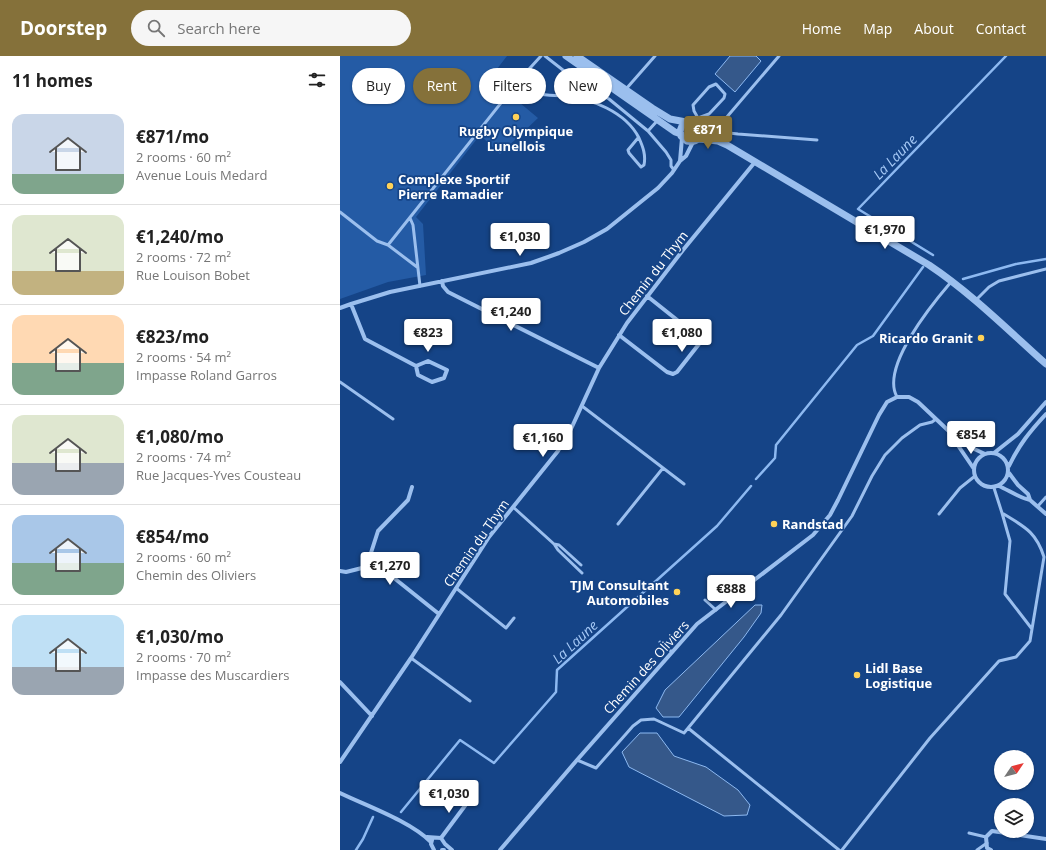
<!DOCTYPE html>
<meta charset="utf-8">
<style>
body{margin:0;font-family:"Open Sans",sans-serif;background:#f6f6f6;color:#222;height:100vh;display:flex;flex-direction:column;font-size:15px;white-space:nowrap}
*{box-sizing:border-box;margin:0}
p{font-size:13px;color:#767676}
.icon{flex:none;width:22px;height:22px;fill:none;stroke:currentColor;stroke-width:2;stroke-linecap:round;stroke-linejoin:round}
.map{position:relative;flex:1;overflow:hidden}
.panel{display:flex;flex-direction:column;background:#fff;width:340px}
.panel>*{flex:none}
.hud{position:absolute;left:12px;top:12px;width:380px;height:36px;display:flex;gap:8px}
.needle{width:26px;rotate:55deg}
.controls{position:absolute;left:654px;top:694px;display:grid;gap:8px}
.controls a{display:grid;place-items:center;width:40px;height:40px;border-radius:50%;background:#fff;box-shadow:0 1px 3px #0004;font-size:20px}
.price{position:absolute;translate:-50% -34px;padding:0 9px;border-radius:4px;background:#fff;color:#222;font-size:13px;line-height:26px;filter:drop-shadow(0 1px 2px #0008)}
.price::after{content:'';position:absolute;left:50%;top:24px;width:12px;height:9px;margin-left:-6px;background:inherit;clip-path:polygon(0 0,100% 0,50% 100%)}
.price.active{background:#85713a;color:#fff}
ul{padding:0;list-style:none}
li{display:flex;align-items:center;gap:12px;height:100px;padding:0 12px}
li+li{border-top:1px solid #e0e0e0}
li span{display:grid;place-items:center;flex:none;width:112px;height:80px;border-radius:12px;color:#555}
li>.icon{margin-inline-start:auto}
span .icon{width:48px;height:48px;fill:#fffc;stroke-width:1}
li b{font-size:17px}
h2{display:flex;justify-content:space-between;align-items:center;height:48px;padding:0 12px;font-size:17px}
.tag{padding:0 14px;border-radius:18px;background:#fff;box-shadow:0 1px 3px #0004;font-size:14px;line-height:36px}
.tag.active{background:#85713a;color:#fff}
header{display:flex;align-items:center;gap:24px;box-sizing:border-box;height:56px;padding:0 20px;background:#85713a;color:#fff}
header strong{font-size:19px}
nav{display:flex;gap:22px;margin-inline-start:auto;font-size:14px}
.search{width:280px;height:36px;background:#f6f6f6;display:flex;align-items:center;gap:10px;box-sizing:border-box;padding:0 14px;border-radius:22px;color:#767676;font-size:15px}
main{display:flex;flex:1;min-height:0}
.map>svg:first-child{display:block}
</style>
<header>
<strong>Doorstep</strong>
<div class="search"><svg class="icon" aria-label="search" viewBox="0 0 24 24"><circle cx="10" cy="10" r="6"/><path d="M15 15l6 6"/></svg>Search here</div>
<nav><a>Home</a><a>Map</a><a>About</a><a>Contact</a></nav>
</header>
<main>
<section class="panel">
<h2>11 homes<svg class="icon" aria-label="filters" viewBox="0 0 24 24"><path d="M4 7h16M4 17h16"/><circle cx="9" cy="7" r="2"/><circle cx="15" cy="17" r="2"/></svg></h2>
<ul>
<li><span style="background:linear-gradient(#c9d6e8 75%,#7fa58c 0)"><svg class="icon" aria-label="home" viewBox="0 0 24 24"><path d="M3 11l9-7 9 7M6 9v11h12V9"/></svg></span><div><b>€871/mo</b><p>2 rooms · 60 m²</p><p>Avenue Louis Medard</p></div></li>
<li><span style="background:linear-gradient(#dfe7d0 70%,#c2b280 0)"><svg class="icon" aria-label="home" viewBox="0 0 24 24"><path d="M3 11l9-7 9 7M6 9v11h12V9"/></svg></span><div><b>€1,240/mo</b><p>2 rooms · 72 m²</p><p>Rue Louison Bobet</p></div></li>
<li><span style="background:linear-gradient(#ffd9b3 60%,#7fa58c 0)"><svg class="icon" aria-label="home" viewBox="0 0 24 24"><path d="M3 11l9-7 9 7M6 9v11h12V9"/></svg></span><div><b>€823/mo</b><p>2 rooms · 54 m²</p><p>Impasse Roland Garros</p></div></li>
<li><span style="background:linear-gradient(#dfe7d0 60%,#9aa5b1 0)"><svg class="icon" aria-label="home" viewBox="0 0 24 24"><path d="M3 11l9-7 9 7M6 9v11h12V9"/></svg></span><div><b>€1,080/mo</b><p>2 rooms · 74 m²</p><p>Rue Jacques-Yves Cousteau</p></div></li>
<li><span style="background:linear-gradient(#a9c7e8 60%,#7fa58c 0)"><svg class="icon" aria-label="home" viewBox="0 0 24 24"><path d="M3 11l9-7 9 7M6 9v11h12V9"/></svg></span><div><b>€854/mo</b><p>2 rooms · 60 m²</p><p>Chemin des Oliviers</p></div></li>
<li><span style="background:linear-gradient(#bfe0f5 65%,#9aa5b1 0)"><svg class="icon" aria-label="home" viewBox="0 0 24 24"><path d="M3 11l9-7 9 7M6 9v11h12V9"/></svg></span><div><b>€1,030/mo</b><p>2 rooms · 70 m²</p><p>Impasse des Muscardiers</p></div></li>
</ul>
</section>
<div class="map">
<svg width="706" height="794" viewBox="0 0 706 794">
<rect width="100%" height="100%" fill="#154487"/>
<path fill="#245ba5" d="M0 0H167L150 22 198 62 160 98 140 79 76 161 83 168 86 219 48 226 0 243Z"/>
<path fill="#35588a" stroke="#8db9f1" d="M390 0H416L421 5 395 36 375 18Z
M415 549H422L421 557 404 581 339 661H323L316 652 325 634Z
M300 677H317L334 700 366 711 398 734 410 749 407 759 384 760 289 711 282 696Z"/>
<g fill="none" stroke-linecap="round" stroke-linejoin="round">
<path stroke="#8db9f1" stroke-width="2.5" d="M593 199 518 153 666 0
M623 223 676 208 706 203
M416 423 435 402 436 389 517 289 533 280 583 211
M61 756 120 684 154 707 216 636 217 614 377 470 411 430
M16 794 23 783 33 761"/>
<path stroke="#9bbfee" stroke-width="3" d="M201 0 180 23C182 27 184 31 187 34 195 40 214 39 223 40 251 42 286 56 299 82 303 91 306 99 304 109L301 111 289 97 288 94 298 82
M205 0 237 25 269 43 308 75 326 96 331 104V110L334 114
M286 33 315 0
M356 67 358 62 369 58 384 42 385 38 376 28 369 31 353 49 354 55 358 62
M308 75 317 65
M380 76 398 78 477 84
M378 82C378 75 384 69 386 62L439 0
M0 156 37 185 48 189 77 211
M70 162 73 169 80 230
M48 189 180 23
M636 244 649 231 659 225 706 213
M0 326 53 363
M557 341C540 311 593 247 611 226
M242 350 344 428
M698 450 706 441
M173 451 214 488 218 494 242 517
M662 457 670 485 665 538 692 573
M599 458 620 432 635 420
M278 468 323 412
M214 488 219 489 241 509
M116 532 166 572 174 562
M365 544 376 554
M320 586 332 596
M71 602 130 645
M348 672 499 794
M237 704 256 712 293 670 301 664 314 663 344 677 441 559 512 460 532 420 545 399 562 382 580 369 592 366 596 363
M629 777 646 781
M502 794 590 682 659 605 676 601 690 585 704 501C696 475 683 470 662 457L654 432
M637 794 647 787"/>
<path stroke="#9bbfee" stroke-width="4" d="M340 105 342 82
M102 225 103 230 108 236 259 312
M11 248 25 283 76 310 88 305 107 314 104 322 92 326 78 319 76 310
M0 252 11 248 50 236 191 207 219 197 244 186 267 173 318 132 332 117 340 105 346 100 353 86
M279 279 327 316 333 318 337 316 359 288V283L356 279 307 240
M614 380 620 382 630 391 645 398
M634 414a17 17 0 1 1 34 0a17 17 0 1 1-34 0Z
M654 397 678 378 706 346
M669 410C679 389 690 375 706 358
M669 417 678 429 688 438 690 444 706 458
M659 430C668 434 682 443 690 444
M31 510 29 503 38 475 68 444 72 431
M0 515 6 516 34 509 39 510 99 558
M0 626 32 660
M0 706 71 602 149 481 218 395 231 373 259 312 287 267 343 194 415 106
M0 737C27 750 70 765 91 786
M87 781 101 782 105 788 112 794
M101 782 130 743
M92 784 91 788 94 794
M102 794H104
M160 794 237 704 357 568 473 479 490 459 498 444 539 359 547 346 557 341H569L578 346 614 380 615 385 634 413
M651 794 647 792 646 781 652 775 706 783"/>
<path stroke="#9bbfee" stroke-width="7" d="M226 0 335 76 341 78
M237 0 312 52 330 63 346 66
M360 71C363 81 357 87 347 85L341 80 340 75 342 70 346 66 353 65 374 80 378 85 387 89 589 209C631 237 668 274 706 308
M359 83 378 85"/>
</g>
<g fill="#ffd258" stroke="#154487" stroke-width="1.5">
<circle cx="176" cy="61" r="4"/>
<circle cx="50" cy="130" r="4"/>
<circle cx="641" cy="282" r="4"/>
<circle cx="434" cy="468" r="4"/>
<circle cx="337" cy="536" r="4"/>
<circle cx="517" cy="619" r="4"/>
</g>
<g text-anchor="middle" stroke-width="3.5" stroke-linejoin="round" paint-order="stroke">
<g font-size="13" font-weight="bold" fill="#fff" stroke="#154487" text-anchor="start">
<text x="176" y="80" text-anchor="middle">Rugby Olympique<tspan x="176" dy="15">Lunellois</tspan></text>
<text x="58" y="128">Complexe Sportif<tspan x="58" dy="15">Pierre Ramadier</tspan></text>
<text x="633" y="287" text-anchor="end">Ricardo Granit</text>
<text x="442" y="473">Randstad</text>
<text x="329" y="534" text-anchor="end">TJM Consultant<tspan x="329" dy="15">Automobiles</tspan></text>
<text x="525" y="617">Lidl Base<tspan x="525" dy="15">Logistique</tspan></text>
</g>
<g font-size="13" fill="#fff" stroke="#154487">
<text transform="translate(313 217) rotate(-52)" y="5">Chemin du Thym</text>
<text transform="translate(136 487) rotate(-55)" y="5">Chemin du Thym</text>
<text transform="translate(306 611) rotate(-48)" y="5">Chemin des Oliviers</text>
</g>
<g font-size="14" font-style="italic" fill="#a6c9f6" stroke="#154487">
<text transform="translate(555 101) rotate(-46)" y="5">La Laune</text>
<text transform="translate(235 586) rotate(-43)" y="5">La Laune</text>
</g>
</g>
</svg>
<div class="controls">
<a><svg class="needle" viewBox="-14 -14 28 28"><path d="M0-13l5 13h-10z" fill="#e53935"/><path d="M0 13l5-13h-10z" fill="#767676"/></svg></a>
<a><svg class="icon" aria-label="layers" viewBox="0 0 24 24"><path d="M12 4l9 5-9 5-9-5zM3 14l9 5 9-5"/></svg></a>
</div>
<b class="price active" style="left:368px;top:94px">€871</b>
<b class="price" style="left:545px;top:194px">€1,970</b>
<b class="price" style="left:180px;top:201px">€1,030</b>
<b class="price" style="left:171px;top:276px">€1,240</b>
<b class="price" style="left:88px;top:297px">€823</b>
<b class="price" style="left:342px;top:297px">€1,080</b>
<b class="price" style="left:631px;top:399px">€854</b>
<b class="price" style="left:203px;top:402px">€1,160</b>
<b class="price" style="left:50px;top:530px">€1,270</b>
<b class="price" style="left:391px;top:553px">€888</b>
<b class="price" style="left:109px;top:758px">€1,030</b>
<div class="hud">
<a class="tag">Buy</a>
<a class="tag active">Rent</a>
<a class="tag">Filters</a>
<a class="tag">New</a>
</div>
</div>
</main>
